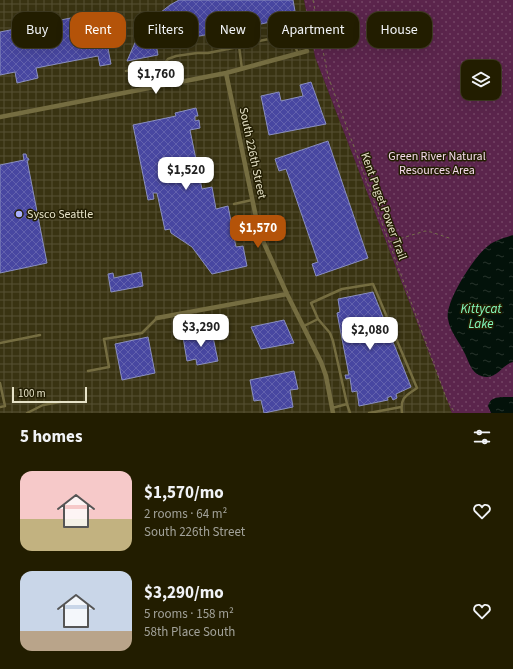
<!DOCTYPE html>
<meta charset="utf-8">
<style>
body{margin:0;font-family:"Source Sans 3",sans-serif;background:#2e2a0f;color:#f1f3f6;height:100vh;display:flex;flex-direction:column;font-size:15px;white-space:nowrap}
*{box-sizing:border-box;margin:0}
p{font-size:13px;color:#a2a299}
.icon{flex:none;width:22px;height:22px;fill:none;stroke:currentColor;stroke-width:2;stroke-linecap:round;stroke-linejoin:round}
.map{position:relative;height:413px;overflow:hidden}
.sheet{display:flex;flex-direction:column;background:#221d00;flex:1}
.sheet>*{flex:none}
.banner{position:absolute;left:12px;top:12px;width:489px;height:36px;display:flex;gap:8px}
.fabs{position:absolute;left:461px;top:60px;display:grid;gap:8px}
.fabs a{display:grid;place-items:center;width:40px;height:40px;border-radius:8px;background:#221d00;box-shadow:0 4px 16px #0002,0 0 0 1px #3f3b22;font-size:20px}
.scale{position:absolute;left:12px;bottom:10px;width:75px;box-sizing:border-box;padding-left:4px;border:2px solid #e6e2c7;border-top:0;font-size:11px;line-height:14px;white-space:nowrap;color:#e6e2c7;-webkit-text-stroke:3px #231e03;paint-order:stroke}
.price{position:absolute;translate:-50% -34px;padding:0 9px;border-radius:8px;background:#fff;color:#222;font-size:13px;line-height:26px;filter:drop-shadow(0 1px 2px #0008)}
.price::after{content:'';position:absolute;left:50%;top:24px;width:12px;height:9px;margin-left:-6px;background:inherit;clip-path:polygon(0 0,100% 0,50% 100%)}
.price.selected{background:#b45309;color:#fff}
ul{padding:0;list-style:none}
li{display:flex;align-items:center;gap:12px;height:100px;padding:0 20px}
li span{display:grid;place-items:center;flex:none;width:112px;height:80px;border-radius:12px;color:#555}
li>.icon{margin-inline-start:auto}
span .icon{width:48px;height:48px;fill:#fffc;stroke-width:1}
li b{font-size:17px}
h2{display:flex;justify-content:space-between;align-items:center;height:48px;padding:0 20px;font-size:17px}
.tag{padding:0 14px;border-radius:12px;background:#221d00;box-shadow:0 4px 16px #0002,0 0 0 1px #3f3b22;font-size:14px;line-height:36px}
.tag.selected{background:#b45309;color:#fff}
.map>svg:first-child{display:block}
</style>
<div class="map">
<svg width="513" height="413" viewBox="0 0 513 413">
<defs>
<pattern id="industrial-grid" width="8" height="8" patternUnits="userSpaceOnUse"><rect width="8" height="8" fill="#393312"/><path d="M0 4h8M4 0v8" fill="none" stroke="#565033"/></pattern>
<pattern id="park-dots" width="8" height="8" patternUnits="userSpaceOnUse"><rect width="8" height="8" fill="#5b254c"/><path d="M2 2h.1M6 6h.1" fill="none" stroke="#734464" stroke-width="1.8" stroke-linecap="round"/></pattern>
<pattern id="water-ripples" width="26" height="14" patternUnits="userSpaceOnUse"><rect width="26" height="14" fill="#03120a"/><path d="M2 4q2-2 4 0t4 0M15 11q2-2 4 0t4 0" fill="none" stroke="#28342c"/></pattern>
<pattern id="building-cross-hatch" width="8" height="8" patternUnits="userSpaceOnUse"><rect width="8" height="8" fill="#4847a1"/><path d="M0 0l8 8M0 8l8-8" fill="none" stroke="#6261ad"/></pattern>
</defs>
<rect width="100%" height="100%" fill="#2e2700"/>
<path fill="url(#industrial-grid)" d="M0 0H304L315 57 452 413H0Z"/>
<path fill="url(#park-dots)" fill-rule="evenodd" d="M304 0H513V413H452L315 57ZM468 67H494V93H468Z"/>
<path fill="url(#water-ripples)" d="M513 235V362C503 364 498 377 487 377 471 376 470 363 464 352 459 341 450 332 448 319 444 303 475 255 488 246 495 240 505 238 513 235Z
M501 397H513V413H491L488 406C490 399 494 398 501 397Z"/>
<path fill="url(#building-cross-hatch)" stroke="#8a8fc0" d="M179 0H293L298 28 287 30 285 19 232 30 234 41 212 45 210 34 156 44 158 55 127 61 138 36 151 20 170 5Z
M101 12 111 64 100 66 98 56 36 68 38 78 17 83 15 72 0 75V32Z
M311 82 326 124 269 135 261 96 279 92 281 101 303 96 300 85Z
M196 108 198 116H195V121L199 120 200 128 190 130 202 189 212 187 216 209 228 206 236 247 243 246 247 266 212 274 192 247 171 233 170 229 165 230 157 193H153L154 199 148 200 133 125 176 116 175 113Z
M328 141 368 258 316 276 312 264 318 262 286 169 279 171 275 159Z
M23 154H26L27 158H28L29 160H27L47 263 0 273V165L24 160Z
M141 272 143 286 111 292 108 274 113 273 114 278Z
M373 292 411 387 396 394 397 398 393 400 391 396 387 398 388 400 359 406 357 391 352 392 350 378 346 379 345 375H349L337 313 340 312 338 299Z
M284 320 294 343 261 349 251 327Z
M212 332 218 361 197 365 196 359 187 361 183 337Z
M148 337 155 373 122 380 115 344Z
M294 371 298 389 290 390 293 407 264 413 261 400 254 401 250 380Z"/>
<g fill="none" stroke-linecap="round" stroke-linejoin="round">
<path stroke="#746e4b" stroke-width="1" stroke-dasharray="3 3" stroke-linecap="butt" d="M313 0 328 76 447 400 455 413
M389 242 425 231 431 232 452 239"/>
<path stroke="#756d41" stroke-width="2.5" d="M239 46 242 69
M164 64 168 84
M126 71 164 64 168 59 176 56 197 53H208L233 48 244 44 284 36 291 38 298 53
M234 204 252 200
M318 319 330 333 333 341 347 404 332 408
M304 326 318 319 311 303 342 289 373 284 417 388C405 396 400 398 402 413
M0 343 40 335
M88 371 109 367 104 339 142 333 157 318
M0 383 5 406 0 407
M347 404 350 413
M27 413 43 405 60 402
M369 413 401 407"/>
<path stroke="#756d41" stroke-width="4.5" d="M226 73 257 222 263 241 287 294 321 362 326 376 333 413
M0 117 226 73 307 51
M157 318 287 294"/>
</g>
<circle fill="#a9b0fc" stroke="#231e03" stroke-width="1.5" cx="19" cy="214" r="4"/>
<g text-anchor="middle" stroke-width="3" stroke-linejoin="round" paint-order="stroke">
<g font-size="12" fill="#e6e2c7" stroke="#231e03">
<text transform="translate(253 153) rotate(78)" y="4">South 226th Street</text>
<text transform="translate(384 206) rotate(70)" y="4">Kent Puget Power Trail</text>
</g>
<g font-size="12" fill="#f4daea" stroke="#231e03">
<text x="437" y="160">Green River Natural<tspan x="437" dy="14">Resources Area</tspan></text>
</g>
<g font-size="12" fill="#e6e2c7" stroke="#231e03" text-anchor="start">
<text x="27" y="218">Sysco Seattle</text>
</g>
<g font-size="13" font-style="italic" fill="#83fabd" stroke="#231e03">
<text x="481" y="313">Kittycat<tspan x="481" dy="15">Lake</tspan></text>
</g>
</g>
</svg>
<div class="fabs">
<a><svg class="icon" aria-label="layers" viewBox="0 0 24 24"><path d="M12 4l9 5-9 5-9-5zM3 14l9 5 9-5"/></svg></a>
</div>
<div class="scale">100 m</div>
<b class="price" style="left:156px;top:95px">$1,760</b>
<b class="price" style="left:186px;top:191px">$1,520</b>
<b class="price selected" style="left:258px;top:249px">$1,570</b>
<b class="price" style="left:201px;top:348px">$3,290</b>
<b class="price" style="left:370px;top:351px">$2,080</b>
<div class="banner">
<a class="tag">Buy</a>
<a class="tag selected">Rent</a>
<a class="tag">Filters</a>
<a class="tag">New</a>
<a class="tag">Apartment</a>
<a class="tag">House</a>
</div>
</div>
<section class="sheet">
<h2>5 homes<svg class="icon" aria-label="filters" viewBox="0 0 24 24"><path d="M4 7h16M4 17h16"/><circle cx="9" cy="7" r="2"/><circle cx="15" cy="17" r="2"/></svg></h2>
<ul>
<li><span style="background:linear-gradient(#f6c9c9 60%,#c2b280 0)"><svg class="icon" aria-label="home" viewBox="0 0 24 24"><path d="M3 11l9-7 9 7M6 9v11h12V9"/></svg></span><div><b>$1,570/mo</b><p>2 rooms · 64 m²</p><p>South 226th Street</p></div><svg class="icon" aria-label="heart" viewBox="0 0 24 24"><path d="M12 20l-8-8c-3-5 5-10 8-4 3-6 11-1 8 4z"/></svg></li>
<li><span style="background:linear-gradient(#c9d6e8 75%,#b9a48a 0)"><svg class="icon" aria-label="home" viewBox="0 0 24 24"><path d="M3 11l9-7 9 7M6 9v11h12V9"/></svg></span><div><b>$3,290/mo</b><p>5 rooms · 158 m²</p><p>58th Place South</p></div><svg class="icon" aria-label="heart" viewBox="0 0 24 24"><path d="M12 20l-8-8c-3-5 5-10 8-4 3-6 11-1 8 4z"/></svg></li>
</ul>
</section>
